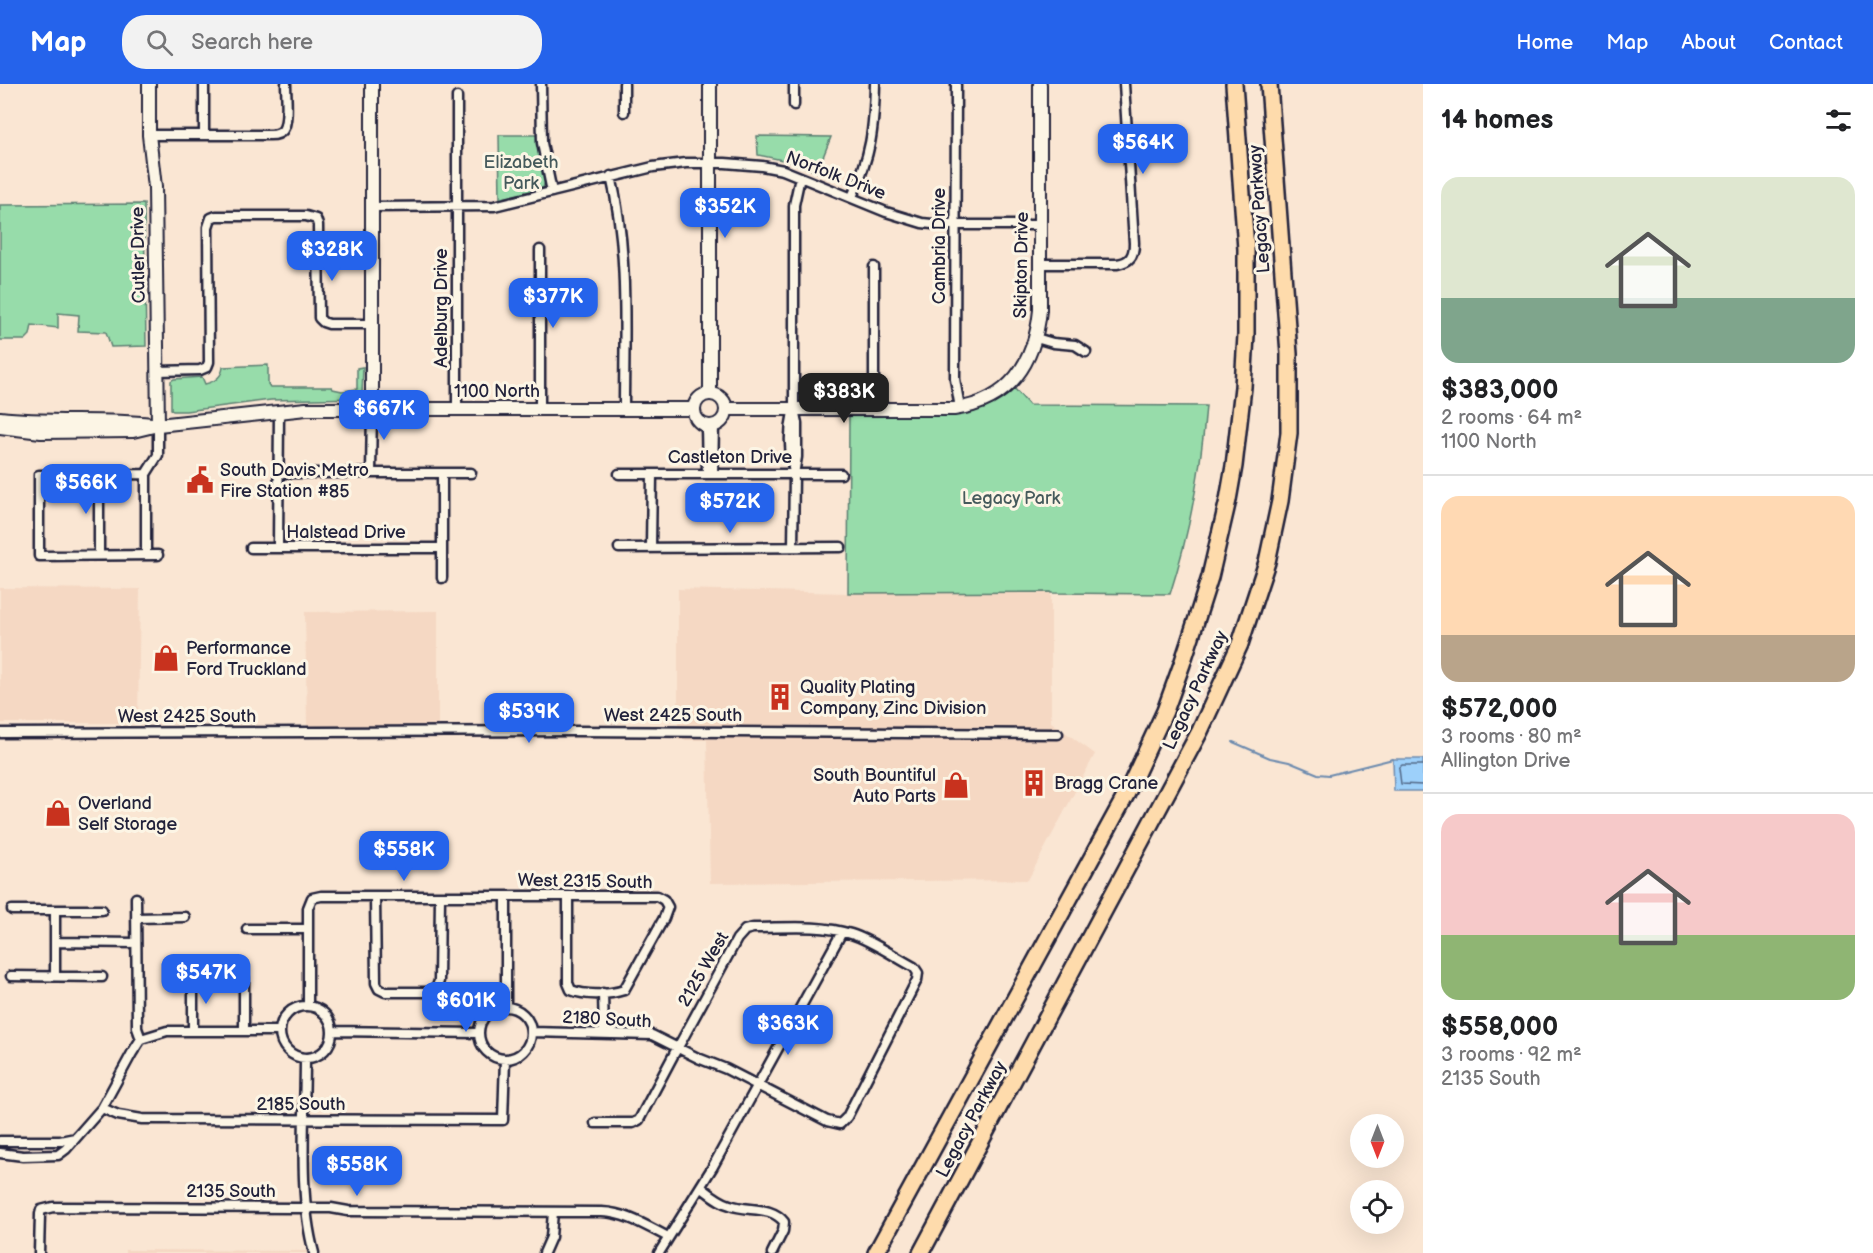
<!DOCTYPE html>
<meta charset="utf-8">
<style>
body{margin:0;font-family:"Balsamiq Sans",sans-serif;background:#f2f2f2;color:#202124;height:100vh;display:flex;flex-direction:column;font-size:22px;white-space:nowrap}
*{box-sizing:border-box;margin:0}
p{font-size:20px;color:#757577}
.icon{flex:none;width:33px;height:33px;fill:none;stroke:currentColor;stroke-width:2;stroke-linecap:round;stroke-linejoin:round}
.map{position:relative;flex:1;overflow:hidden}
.side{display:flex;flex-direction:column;background:#fff;width:450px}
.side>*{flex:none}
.needle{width:39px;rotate:180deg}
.tools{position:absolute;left:1350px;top:1030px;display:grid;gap:12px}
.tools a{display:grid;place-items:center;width:54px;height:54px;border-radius:50%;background:#fff;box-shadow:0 6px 24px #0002;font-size:30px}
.price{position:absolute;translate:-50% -51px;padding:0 14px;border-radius:12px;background:#2563eb;color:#fff;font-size:20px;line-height:39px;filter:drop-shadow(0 2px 3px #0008)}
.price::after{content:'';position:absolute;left:50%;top:36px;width:18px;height:14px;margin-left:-9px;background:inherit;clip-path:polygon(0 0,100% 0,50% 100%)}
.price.active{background:#222;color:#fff}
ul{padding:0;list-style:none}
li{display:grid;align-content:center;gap:12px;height:318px;padding:0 18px}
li+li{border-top:2px solid #e0e0e0}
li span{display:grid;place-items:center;height:186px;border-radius:18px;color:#555}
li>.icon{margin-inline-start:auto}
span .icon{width:108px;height:108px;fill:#fffc;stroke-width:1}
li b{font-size:26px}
h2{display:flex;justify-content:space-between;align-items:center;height:72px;padding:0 18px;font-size:26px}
header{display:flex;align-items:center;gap:36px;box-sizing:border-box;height:84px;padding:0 30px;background:#2563eb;color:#fff}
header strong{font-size:28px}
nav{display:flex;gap:33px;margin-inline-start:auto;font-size:21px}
.search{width:420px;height:54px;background:#f2f2f2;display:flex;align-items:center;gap:15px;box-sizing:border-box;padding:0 21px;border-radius:24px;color:#757577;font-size:22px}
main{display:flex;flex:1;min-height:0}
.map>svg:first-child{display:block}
</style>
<header>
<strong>Map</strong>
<div class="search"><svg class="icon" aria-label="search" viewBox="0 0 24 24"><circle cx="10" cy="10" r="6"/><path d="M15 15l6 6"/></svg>Search here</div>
<nav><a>Home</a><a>Map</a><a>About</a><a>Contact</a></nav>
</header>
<main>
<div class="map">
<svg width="1423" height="1169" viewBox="0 0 1423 1169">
<rect width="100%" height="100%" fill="#fae6d3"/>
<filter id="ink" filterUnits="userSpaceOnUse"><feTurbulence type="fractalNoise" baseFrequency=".0167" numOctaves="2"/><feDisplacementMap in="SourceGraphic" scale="12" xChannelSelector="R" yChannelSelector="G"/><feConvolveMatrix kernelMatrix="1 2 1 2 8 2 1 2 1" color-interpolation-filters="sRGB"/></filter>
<g filter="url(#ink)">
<path fill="#f5d8c3" d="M0 504 140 505 138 639H0Z
M678 505 848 509 1051 508V638L1095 670 1028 796 710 799 707 656H678Z
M438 527V644L307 642 305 528Z
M125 1166 309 1167 310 1169H125Z"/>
<path fill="#97dcaa" stroke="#5c7f72" stroke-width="1.5" d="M499 51H537L545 98 543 104 500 115Z
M757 52 831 53 817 88 792 78 758 71Z
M144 120 146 262 111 263 106 248 78 247 79 231 58 229V244L32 241 30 251 25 256H0V121Z
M268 281V300L270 303H332L333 305 342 307 357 305V284L363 283 362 312 360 314 271 316 186 327H173L171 325V297L174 295 202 293 205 300C214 298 222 293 223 283Z
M1014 304 1029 321 1206 322C1201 386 1190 448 1170 510L1051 509V508L848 509 849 332 959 331 987 322Z"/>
<path fill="#9dd0fa" stroke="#6c8aae" stroke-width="1.5" d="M1393 675H1423V707H1394Z"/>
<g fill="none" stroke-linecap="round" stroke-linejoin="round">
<path stroke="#536887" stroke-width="1.5" d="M1423 681H1402L1399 684 1401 700 1423 701"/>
<path stroke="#6c8aae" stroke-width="2" d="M1233 658 1270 674 1289 678 1318 690 1329 691 1393 675"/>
<defs>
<path id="street" d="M541 0 542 59 552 108
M624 0V28
M794 0V21
M956 0 955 295 960 324
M457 13V325
M149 51H270C275 51 280 50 283 46 289 37 286 11 286 0
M204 51V0
M611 92C629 168 624 247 624 325
M852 113C871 70 874 47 875 0
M372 123 494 122 653 83 686 79H725L762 82 783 86 886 128 922 139 942 141H1040
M540 166V325
M1040 180H1117C1130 178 1134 172 1134 159L1124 0
M874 183V325
M1036 254 1053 259 1075 261 1086 268
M158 287 200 286 207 283 209 278 208 143 211 134 216 132H306L316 135 318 141 319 234 323 238 329 240H372
M706 342 707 390
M793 384C789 366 789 345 793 328
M279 389H471
M371 389 372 325
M442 389V494
M99 390V471
M146 390 39 391V472L158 471
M619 390H841
M713 390 714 341
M793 463 794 390 797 373V339L794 325V121L800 93
M251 464H442
M278 464 279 327
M619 464 841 463
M651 464 652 390
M146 471V390L158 371V341
M0 649 576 647 1058 650
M375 812 376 899 379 905 385 908H431L436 905 439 897 440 812
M506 812V922
M136 814 137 944 141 955
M12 826H102
M136 834 185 833
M247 845H308
M55 858 136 859
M11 892 102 893
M55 892V826
M603 909 604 950
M308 922V824L312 814 321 812H657L664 816 668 823 664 834 624 906C609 911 586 912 571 906L568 899V813
M280 948a26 26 0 1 1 52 0a26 26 0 1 1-52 0Z
M479 949a26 26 0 1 1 52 0a26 26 0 1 1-52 0Z
M193 947V894
M244 947V894
M333 947 479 949
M532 948 652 951 698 974 726 985 827 1037 840 1040 847 1033 917 896 918 889 914 883C895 873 871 856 851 850 820 840 785 844 753 844L745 846 737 855 682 956 674 970 639 1036 633 1039H595
M305 974C305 1036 298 1110 314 1169
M102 1024 118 1031 142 1035 503 1036 505 975
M0 1057H60L75 1054
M0 1069 23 1072 58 1071 66 1065 102 1024 132 969 141 955 167 947H280
M701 1103C710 1110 719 1118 730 1121 747 1128 771 1121 784 1138L783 1147 772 1169
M39 1169 40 1130 41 1126 53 1123 297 1124H331L348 1127 602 1128C627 1129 646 1142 668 1153
M544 1169 551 1153 553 1128
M659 1169 712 1084 842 848"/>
<path id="secondary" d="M149 0V51L155 103 158 341
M694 326a16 16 0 1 1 32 0a16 16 0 1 1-32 0Z
M710 310V0
M372 325V0
M726 325H954C1010 318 1035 278 1040 226V0
M0 334C50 340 101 334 151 340
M0 343 41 348 133 347 158 341 306 325H693"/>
<path id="highway" d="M876 1169 1126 711 1165 627 1182 580 1197 534 1210 493 1228 416 1234 382 1243 303 1246 251V165L1234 0
M921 1169 1200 647 1240 560 1267 478 1280 417 1289 349V270L1269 0"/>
</defs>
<use href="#street" stroke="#22223b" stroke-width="13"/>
<use href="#secondary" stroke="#22223b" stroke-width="16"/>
<use href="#highway" stroke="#22223b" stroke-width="20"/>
<use href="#street" stroke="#fcf5e5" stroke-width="8"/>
<use href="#secondary" stroke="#fcf5e5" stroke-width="12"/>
<use href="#highway" stroke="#fedbac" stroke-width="15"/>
</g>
</g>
<defs>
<symbol id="civic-bare" viewBox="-9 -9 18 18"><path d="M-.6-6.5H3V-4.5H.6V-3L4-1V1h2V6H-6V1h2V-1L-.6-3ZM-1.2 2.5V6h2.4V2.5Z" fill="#c8321e" stroke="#fcf5e5" stroke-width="2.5" paint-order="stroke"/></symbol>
<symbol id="shop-bare" viewBox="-9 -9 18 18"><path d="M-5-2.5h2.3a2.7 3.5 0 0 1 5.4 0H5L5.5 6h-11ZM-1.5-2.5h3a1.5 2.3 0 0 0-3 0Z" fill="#c8321e" stroke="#fcf5e5" stroke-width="2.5" paint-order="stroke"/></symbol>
<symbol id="building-bare" viewBox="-9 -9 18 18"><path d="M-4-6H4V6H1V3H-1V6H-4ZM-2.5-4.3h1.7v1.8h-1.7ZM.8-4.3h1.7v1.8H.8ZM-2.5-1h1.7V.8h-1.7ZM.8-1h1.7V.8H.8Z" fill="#c8321e" stroke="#fcf5e5" stroke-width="2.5" paint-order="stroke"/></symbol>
</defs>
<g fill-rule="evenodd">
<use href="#civic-bare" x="181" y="377" width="38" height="38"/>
<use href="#shop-bare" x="147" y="555" width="38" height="38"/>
<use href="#building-bare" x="761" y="594" width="38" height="38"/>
<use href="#building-bare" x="1015" y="680" width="38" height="38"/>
<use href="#shop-bare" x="937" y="682" width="38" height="38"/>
<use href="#shop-bare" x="39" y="710" width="38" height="38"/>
</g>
<g text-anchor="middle" stroke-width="6" stroke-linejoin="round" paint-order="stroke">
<g font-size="18" fill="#455a5c" stroke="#fcf5e5">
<text x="521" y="84">Elizabeth<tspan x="521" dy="21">Park</tspan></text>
<text x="1011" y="420">Legacy Park</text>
</g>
<g font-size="18" fill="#22223b" stroke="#fcf5e5">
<text transform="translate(836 91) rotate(21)" y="6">Norfolk Drive</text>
<text transform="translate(1259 125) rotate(-94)" y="6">Legacy Parkway</text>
<text transform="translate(939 162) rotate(-90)" y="6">Cambria Drive</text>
<text transform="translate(138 171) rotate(-91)" y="6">Cutler Drive</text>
<text transform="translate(1021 181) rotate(-89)" y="6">Skipton Drive</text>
<text transform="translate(441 224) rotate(-90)" y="6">Adelburg Drive</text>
<text x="497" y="313">1100 North</text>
<text x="730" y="379">Castleton Drive</text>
<text x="346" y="454">Halstead Drive</text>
<text transform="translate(1195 606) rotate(-65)" y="6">Legacy Parkway</text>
<text x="673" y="637">West 2425 South</text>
<text x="187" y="638">West 2425 South</text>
<text transform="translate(585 797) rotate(1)" y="6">West 2315 South</text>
<text transform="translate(703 885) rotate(-60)" y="6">2125 West</text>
<text transform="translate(607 935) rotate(3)" y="6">2180 South</text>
<text x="301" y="1026">2185 South</text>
<text transform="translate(971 1035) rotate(-62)" y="6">Legacy Parkway</text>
<text x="231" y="1113">2135 South</text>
</g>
<g font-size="18" fill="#22223b" stroke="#fcf5e5" text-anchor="start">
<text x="220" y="392">South Davis Metro<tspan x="220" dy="21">Fire Station #85</tspan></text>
<text x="186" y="570">Performance<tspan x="186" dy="21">Ford Truckland</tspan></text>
<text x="800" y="609">Quality Plating<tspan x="800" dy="21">Company, Zinc Division</tspan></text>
<text x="936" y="697" text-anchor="end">South Bountiful<tspan x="936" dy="21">Auto Parts</tspan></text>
<text x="1054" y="705">Bragg Crane</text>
<text x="78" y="725">Overland<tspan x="78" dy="21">Self Storage</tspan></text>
</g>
</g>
</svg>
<div class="tools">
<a><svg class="needle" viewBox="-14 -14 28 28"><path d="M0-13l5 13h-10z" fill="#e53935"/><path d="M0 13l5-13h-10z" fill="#757577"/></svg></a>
<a><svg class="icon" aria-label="locate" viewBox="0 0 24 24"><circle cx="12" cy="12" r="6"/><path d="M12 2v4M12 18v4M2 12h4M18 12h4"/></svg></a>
</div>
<b class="price" style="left:1143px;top:91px">$564K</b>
<b class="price" style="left:725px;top:155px">$352K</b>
<b class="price" style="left:332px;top:198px">$328K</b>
<b class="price" style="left:553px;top:245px">$377K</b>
<b class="price active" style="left:844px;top:340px">$383K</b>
<b class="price" style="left:384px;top:357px">$667K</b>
<b class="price" style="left:86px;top:431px">$566K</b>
<b class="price" style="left:730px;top:450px">$572K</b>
<b class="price" style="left:529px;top:660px">$539K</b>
<b class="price" style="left:404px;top:798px">$558K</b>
<b class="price" style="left:206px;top:921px">$547K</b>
<b class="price" style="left:466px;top:949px">$601K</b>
<b class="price" style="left:788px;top:972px">$363K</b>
<b class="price" style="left:357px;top:1113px">$558K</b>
</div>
<section class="side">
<h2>14 homes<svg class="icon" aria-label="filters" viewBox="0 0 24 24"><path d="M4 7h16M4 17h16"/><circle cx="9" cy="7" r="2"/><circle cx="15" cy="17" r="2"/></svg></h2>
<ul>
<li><span style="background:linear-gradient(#dfe7d0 65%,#7fa58c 0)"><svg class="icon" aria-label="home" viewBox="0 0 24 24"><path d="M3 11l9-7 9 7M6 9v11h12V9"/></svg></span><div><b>$383,000</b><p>2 rooms · 64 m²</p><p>1100 North</p></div></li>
<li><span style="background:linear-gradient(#ffd9b3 75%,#b9a48a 0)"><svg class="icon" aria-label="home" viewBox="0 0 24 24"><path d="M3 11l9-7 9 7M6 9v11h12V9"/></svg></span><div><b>$572,000</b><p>3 rooms · 80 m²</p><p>Allington Drive</p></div></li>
<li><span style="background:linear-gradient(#f6c9c9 65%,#8fb573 0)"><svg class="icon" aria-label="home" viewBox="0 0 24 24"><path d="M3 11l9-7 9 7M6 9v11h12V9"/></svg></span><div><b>$558,000</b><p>3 rooms · 92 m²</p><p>2135 South</p></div></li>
</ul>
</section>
</main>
